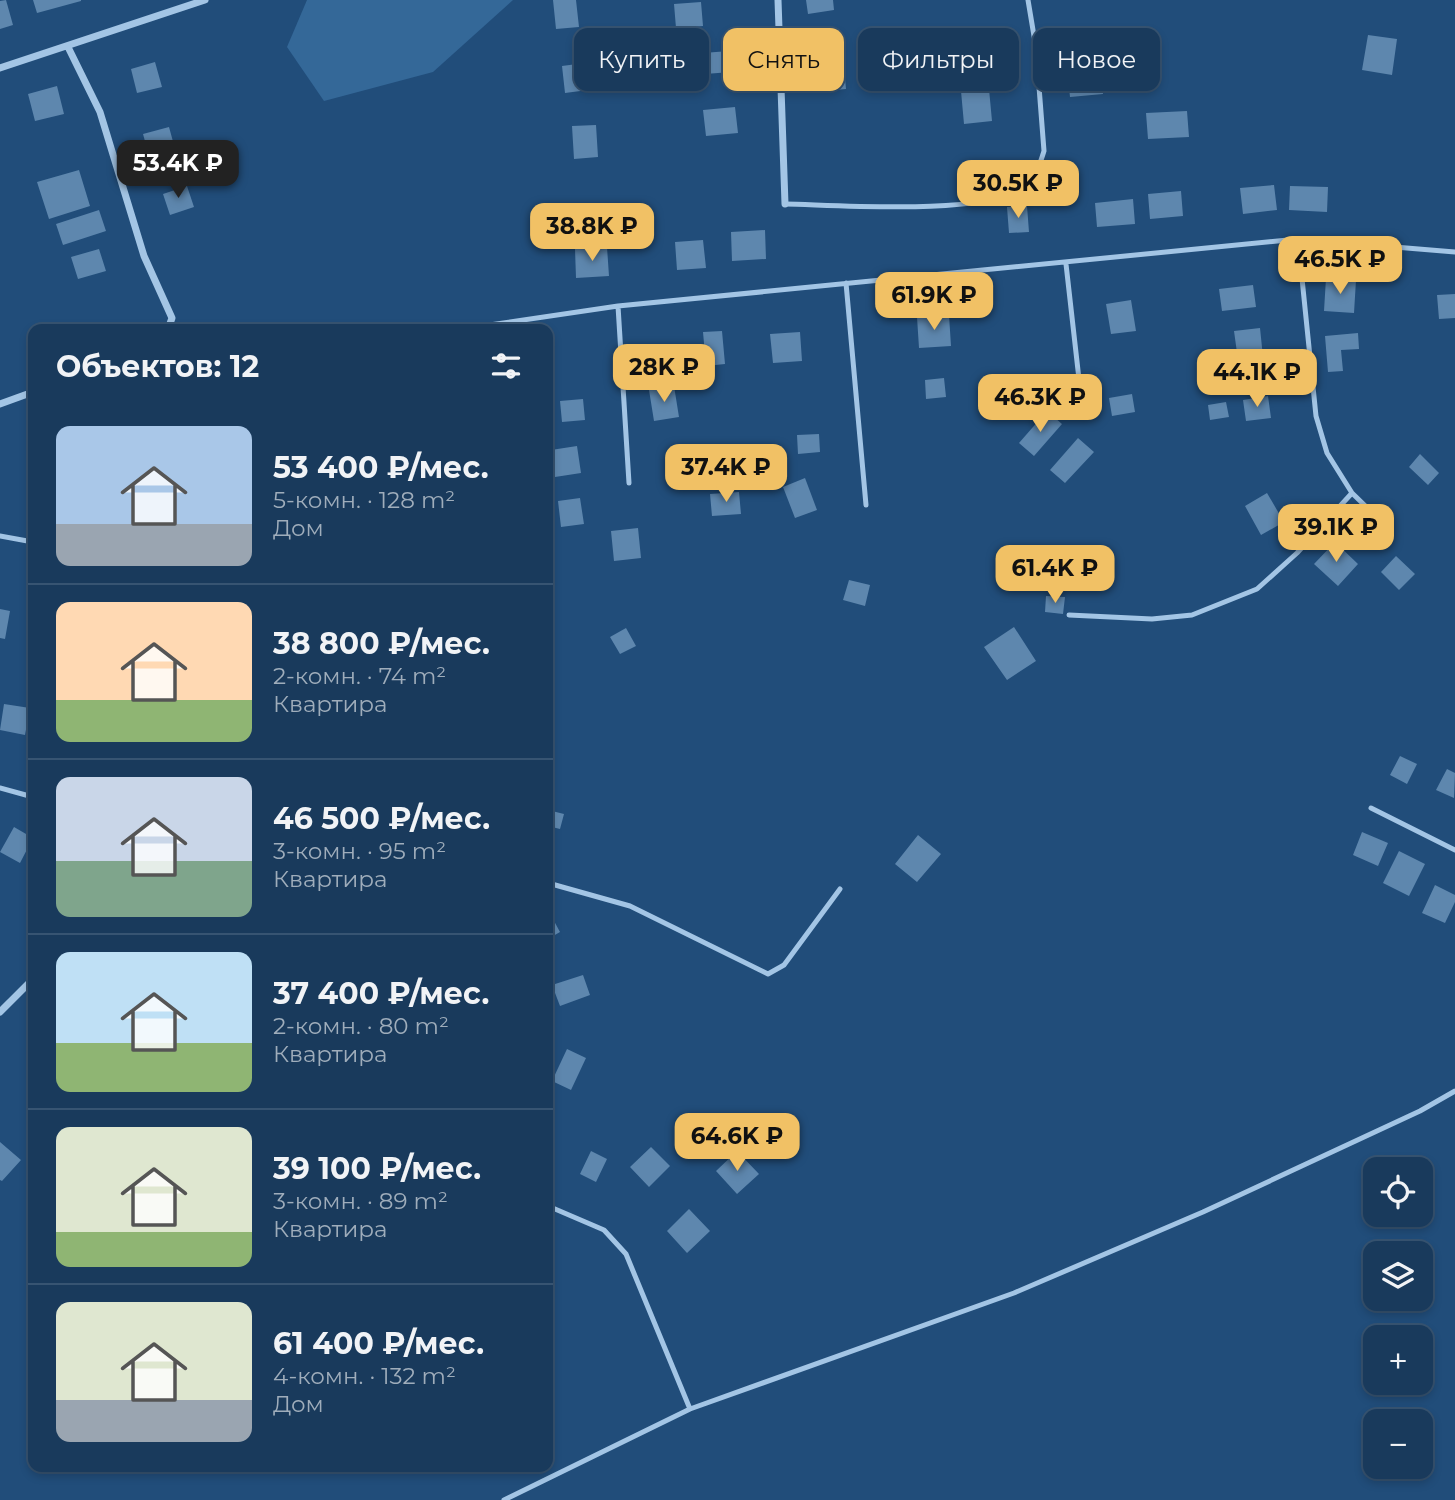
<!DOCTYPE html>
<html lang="ru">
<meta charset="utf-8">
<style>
body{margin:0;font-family:Montserrat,sans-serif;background:#224162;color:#f1f3f6;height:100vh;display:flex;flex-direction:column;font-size:26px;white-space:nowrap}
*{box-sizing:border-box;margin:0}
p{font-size:23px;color:#9fadbb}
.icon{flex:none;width:38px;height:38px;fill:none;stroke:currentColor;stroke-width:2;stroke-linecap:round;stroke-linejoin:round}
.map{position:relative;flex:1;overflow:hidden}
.panel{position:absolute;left:28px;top:324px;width:525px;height:1148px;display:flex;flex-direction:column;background:#193a5c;border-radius:14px;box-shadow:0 4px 10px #0003,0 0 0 2px #375472}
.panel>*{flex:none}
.guide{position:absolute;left:574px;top:28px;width:665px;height:63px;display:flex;gap:14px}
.controls{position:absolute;left:1363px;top:1157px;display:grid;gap:14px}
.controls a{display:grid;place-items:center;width:70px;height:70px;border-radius:14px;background:#193a5c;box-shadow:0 4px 10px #0003,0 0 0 2px #375472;font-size:35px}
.price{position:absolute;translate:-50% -60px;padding:0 16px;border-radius:14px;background:#f1c165;color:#111;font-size:23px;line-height:46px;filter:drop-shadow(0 2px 4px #0008)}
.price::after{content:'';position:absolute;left:50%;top:42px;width:21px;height:16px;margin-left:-10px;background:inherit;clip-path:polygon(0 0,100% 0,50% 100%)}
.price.active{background:#222;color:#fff}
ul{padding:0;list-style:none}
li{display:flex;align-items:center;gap:21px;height:175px;padding:0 28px}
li+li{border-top:2px solid #375472}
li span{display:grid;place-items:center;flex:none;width:196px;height:140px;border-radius:14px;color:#555}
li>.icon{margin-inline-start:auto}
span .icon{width:84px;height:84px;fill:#fffc;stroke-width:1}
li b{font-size:30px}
h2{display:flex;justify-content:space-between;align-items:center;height:84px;padding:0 28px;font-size:30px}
.pill{padding:0 24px;border-radius:14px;background:#193a5c;box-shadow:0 4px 10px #0003,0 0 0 2px #375472;font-size:24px;line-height:63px}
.pill.active{background:#f1c165;color:#111}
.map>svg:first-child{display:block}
</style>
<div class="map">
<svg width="1455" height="1500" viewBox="0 0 1455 1500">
<rect width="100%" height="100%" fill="#214d7a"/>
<path fill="#346898" d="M307 0H513L433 72 324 101 287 47Z"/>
<path fill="#5e87ae" d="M6 0 13 25 0 29V1Z
M33 0H81V1L37 13Z
M553 0H576L579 27 556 29Z
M806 0H833L834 10 808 14Z
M701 2 703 26 676 28 674 4Z
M981 35 984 66 955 68 953 38Z
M1368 35 1397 39 1392 75 1362 70Z
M729 51 731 72 705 74 703 53Z
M155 62 162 87 137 93 131 69Z
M592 62 596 89 565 93 562 66Z
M1100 65 1103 94 1070 97 1067 69Z
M844 68 846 89 823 91 821 70Z
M57 86 64 114 35 121 28 94Z
M989 89 992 121 964 124 961 91Z
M735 107 738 133 706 136 703 110Z
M1187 111 1189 137 1148 139 1146 113Z
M596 125 598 157 574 159 572 126Z
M169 127 177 156 151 163 143 134Z
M79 170 90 206 49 219 37 182Z
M1274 185 1277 210 1243 214 1240 188Z
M187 186 194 207 170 215 163 194Z
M1290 186 1328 187 1327 212 1289 210Z
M1181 191 1183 216 1150 219 1148 194Z
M1133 199 1135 224 1097 227 1095 203Z
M1027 206 1029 232 1009 233 1007 207Z
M99 210 106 231 63 245 56 224Z
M765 230 766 259 732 261 731 232Z
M703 240 706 268 677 270 675 242Z
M607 247 609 276 576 278 575 249Z
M99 249 106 271 78 279 71 257Z
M1326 278 1356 280 1354 313 1324 311Z
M1253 285 1256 307 1222 311 1219 289Z
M1455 294V318L1439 319 1437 295Z
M1131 300 1136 331 1111 334 1106 304Z
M949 315 951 346 919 348 917 317Z
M1260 328 1263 357 1238 360 1234 331Z
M722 331 725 364 706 366 703 332Z
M800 332 802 361 773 363 770 334Z
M1358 333 1359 349 1341 350 1343 371 1328 372 1325 336Z
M944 378 946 397 926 399 925 380Z
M1007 385 1009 412 996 414 994 386Z
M674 386 679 417 654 421 649 390Z
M1132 394 1135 412 1112 416 1109 398Z
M1268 396 1271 418 1246 421 1243 400Z
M583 399 585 420 562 422 560 401Z
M1226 402 1229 417 1210 420 1208 405Z
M1047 411 1062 424 1034 456 1019 443Z
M819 434 820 452 798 454 797 435Z
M1078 438 1094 452 1065 483 1050 470Z
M577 446 581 473 555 477 551 450Z
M695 452 698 477 671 481 668 455Z
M1420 454 1439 473 1428 485 1409 467Z
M805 478 817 510 795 518 783 487Z
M739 492 741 514 712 516 710 494Z
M1267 493 1284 522 1261 535 1245 506Z
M580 498 584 524 561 527 558 501Z
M638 528 641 558 614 561 611 531Z
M1335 542 1358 564 1338 586 1314 564Z
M1396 556 1415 574 1399 590 1381 572Z
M849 580 870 585 865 606 843 600Z
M1046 596 1065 597 1063 614 1045 612Z
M0 609 10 611 5 639 0 638Z
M1014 627 1036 661 1007 680 984 647Z
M626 628 636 646 620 654 610 637Z
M4 704 30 708 25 735 0 730Z
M1400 756 1417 764 1407 784 1390 775Z
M1447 769 1455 773 1454 798 1436 790Z
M548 810 564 814 560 829 548 826Z
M14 827 33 838 20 863 0 852Z
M1362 832 1388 843 1378 866 1353 855Z
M918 835 941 854 917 882 895 864Z
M1399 851 1425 864 1409 896 1383 883Z
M1435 885 1455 895V902L1445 923 1422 913Z
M548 910 560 932 548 939Z
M583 975 590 995 560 1006 552 985Z
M567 1049 586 1058 571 1090 552 1081Z
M0 1142 21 1160 2 1181 0 1180Z
M651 1147 670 1166 649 1187 630 1167Z
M591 1151 607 1159 596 1182 580 1174Z
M737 1151 759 1174 737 1194 716 1171Z
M689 1209 710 1231 687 1253 667 1231Z"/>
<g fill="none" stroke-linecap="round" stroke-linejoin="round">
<path stroke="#a3c5e5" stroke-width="5" d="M785 204C837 205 983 216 1023 188 1035 180 1040 164 1044 151L1036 48 1028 0
M1298 239 1316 416 1327 453 1352 493 1391 531
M1066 264 1081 397
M846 283 866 505
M618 306 629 483
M462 329 618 306 1298 239 1455 252
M0 536 33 542
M1069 615 1152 619 1192 615 1257 589 1297 553 1352 493
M0 788 33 797
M1371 808 1455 850
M548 883 630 906 768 974 784 965 840 889
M548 1206 604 1230 626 1254 690 1409
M504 1500 690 1409 1014 1293 1203 1212 1420 1111 1455 1091"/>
<path stroke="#a3c5e5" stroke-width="7" d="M778 0 785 204
M68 47 100 112 144 256 172 318 168 329
M0 68 205 0
M0 404 33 392
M0 1012 33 979"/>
</g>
</svg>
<div class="controls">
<a><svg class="icon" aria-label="locate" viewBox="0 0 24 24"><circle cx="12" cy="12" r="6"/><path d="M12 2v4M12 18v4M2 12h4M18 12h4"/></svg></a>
<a><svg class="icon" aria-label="layers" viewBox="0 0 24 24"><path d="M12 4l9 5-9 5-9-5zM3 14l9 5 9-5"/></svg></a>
<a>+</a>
<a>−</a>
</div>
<b class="price active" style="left:178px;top:200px">53.4K ₽</b>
<b class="price" style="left:1018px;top:220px">30.5K ₽</b>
<b class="price" style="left:592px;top:263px">38.8K ₽</b>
<b class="price" style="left:1340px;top:296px">46.5K ₽</b>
<b class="price" style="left:934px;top:332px">61.9K ₽</b>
<b class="price" style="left:664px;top:404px">28K ₽</b>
<b class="price" style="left:1257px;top:409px">44.1K ₽</b>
<b class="price" style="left:1040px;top:434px">46.3K ₽</b>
<b class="price" style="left:726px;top:504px">37.4K ₽</b>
<b class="price" style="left:1336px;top:564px">39.1K ₽</b>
<b class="price" style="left:1055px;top:605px">61.4K ₽</b>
<b class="price" style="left:737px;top:1173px">64.6K ₽</b>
<div class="guide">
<a class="pill">Купить</a>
<a class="pill active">Снять</a>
<a class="pill">Фильтры</a>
<a class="pill">Новое</a>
</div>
<section class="panel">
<h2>Объектов: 12<svg class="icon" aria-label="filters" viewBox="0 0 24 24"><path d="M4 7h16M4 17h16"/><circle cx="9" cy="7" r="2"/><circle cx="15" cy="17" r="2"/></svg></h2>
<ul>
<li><span style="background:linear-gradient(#a9c7e8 70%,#9aa5b1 0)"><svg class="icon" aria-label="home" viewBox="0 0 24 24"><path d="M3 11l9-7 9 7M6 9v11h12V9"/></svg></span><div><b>53 400 ₽/мес.</b><p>5-комн. · 128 m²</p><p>Дом</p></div></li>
<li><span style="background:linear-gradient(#ffd9b3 70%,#8fb573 0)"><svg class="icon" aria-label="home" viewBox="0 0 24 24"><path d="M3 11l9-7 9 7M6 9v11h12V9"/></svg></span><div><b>38 800 ₽/мес.</b><p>2-комн. · 74 m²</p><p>Квартира</p></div></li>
<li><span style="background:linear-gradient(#c9d6e8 60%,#7fa58c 0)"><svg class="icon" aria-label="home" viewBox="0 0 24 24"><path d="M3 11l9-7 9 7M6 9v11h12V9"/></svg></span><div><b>46 500 ₽/мес.</b><p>3-комн. · 95 m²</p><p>Квартира</p></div></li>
<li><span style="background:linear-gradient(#bfe0f5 65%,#8fb573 0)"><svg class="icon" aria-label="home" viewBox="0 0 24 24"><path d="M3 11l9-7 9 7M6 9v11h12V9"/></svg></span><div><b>37 400 ₽/мес.</b><p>2-комн. · 80 m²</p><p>Квартира</p></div></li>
<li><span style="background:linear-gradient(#dfe7d0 75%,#8fb573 0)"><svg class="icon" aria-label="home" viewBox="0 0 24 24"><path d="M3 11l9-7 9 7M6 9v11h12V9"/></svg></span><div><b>39 100 ₽/мес.</b><p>3-комн. · 89 m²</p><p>Квартира</p></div></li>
<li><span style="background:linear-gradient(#dfe7d0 70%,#9aa5b1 0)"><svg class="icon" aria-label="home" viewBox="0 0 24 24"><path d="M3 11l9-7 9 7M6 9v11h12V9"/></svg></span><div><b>61 400 ₽/мес.</b><p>4-комн. · 132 m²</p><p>Дом</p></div></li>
</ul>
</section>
</div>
